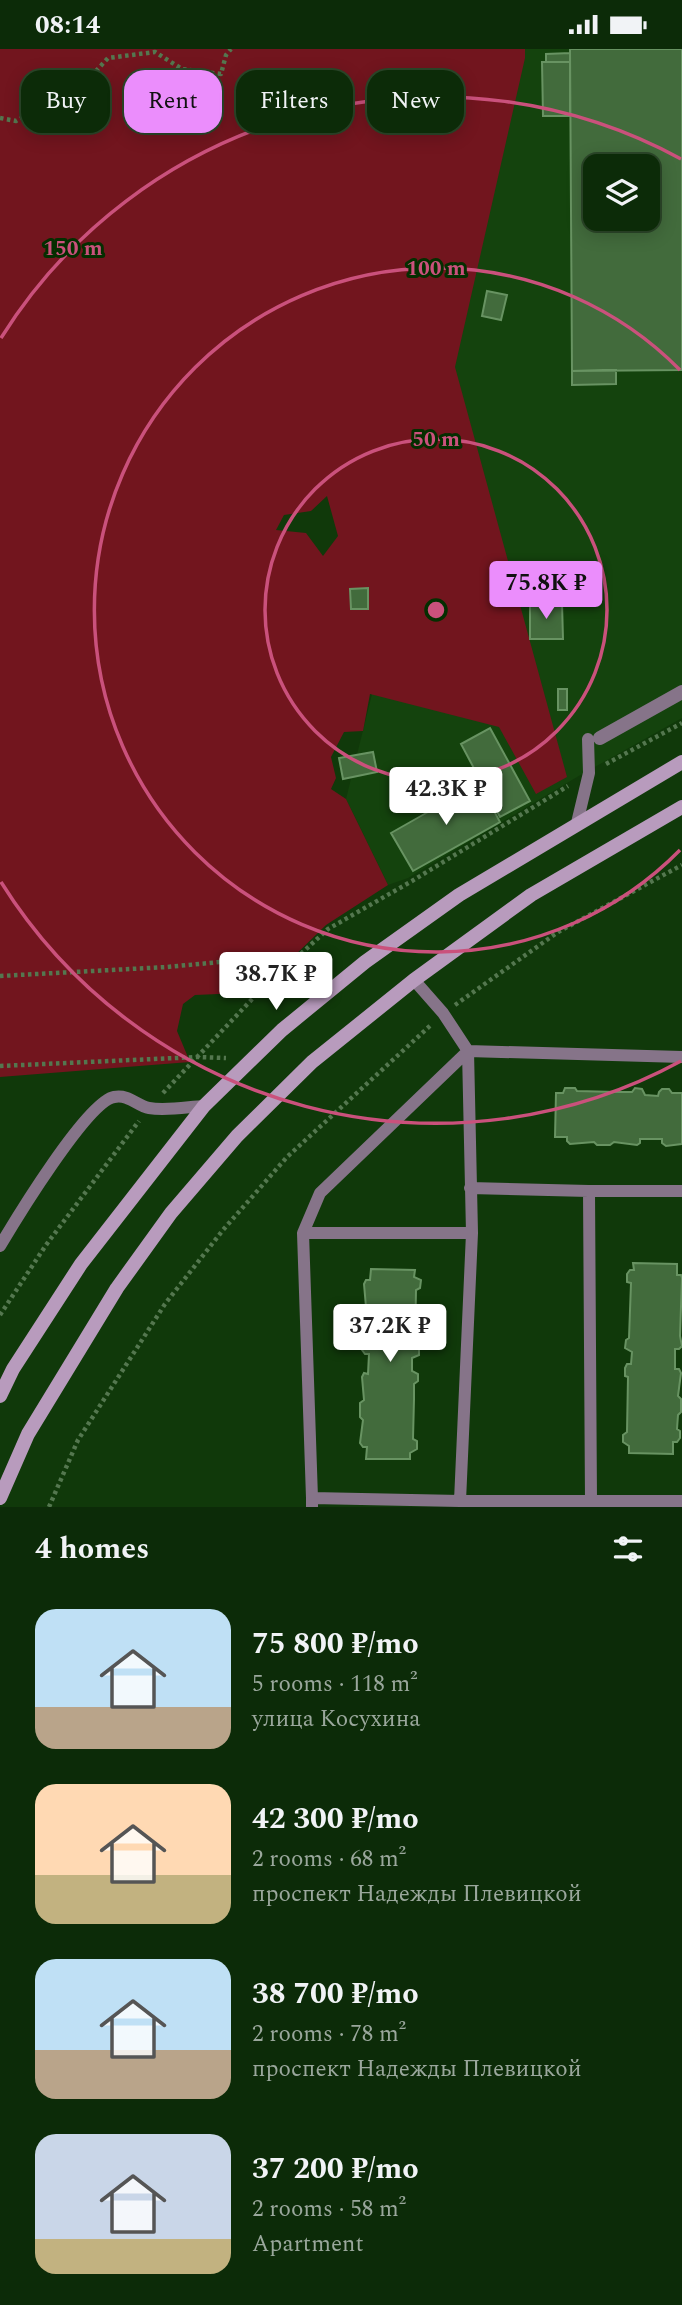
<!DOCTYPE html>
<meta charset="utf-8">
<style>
body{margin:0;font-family:Spectral,serif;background:#153312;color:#f1f3f6;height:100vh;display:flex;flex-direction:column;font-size:26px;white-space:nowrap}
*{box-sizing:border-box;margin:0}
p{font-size:23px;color:#9aa79c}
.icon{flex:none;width:38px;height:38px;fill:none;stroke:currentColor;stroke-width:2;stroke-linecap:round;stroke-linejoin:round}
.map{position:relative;height:1458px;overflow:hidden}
.side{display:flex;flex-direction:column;background:#0c2b08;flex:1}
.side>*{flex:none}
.guide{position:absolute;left:21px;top:21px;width:640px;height:63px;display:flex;gap:14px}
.buttons{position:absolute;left:583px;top:105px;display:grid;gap:14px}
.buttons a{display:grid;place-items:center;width:77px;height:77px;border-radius:14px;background:#0c2b08;box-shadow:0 4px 18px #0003,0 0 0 2px #2c4729;font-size:35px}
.price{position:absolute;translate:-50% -60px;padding:0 16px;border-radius:7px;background:#fff;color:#222;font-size:23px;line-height:46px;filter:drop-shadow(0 2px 4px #0008)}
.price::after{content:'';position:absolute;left:50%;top:42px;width:21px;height:16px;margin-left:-10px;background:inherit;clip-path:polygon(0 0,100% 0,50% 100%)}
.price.active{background:#eb8dfc;color:#111}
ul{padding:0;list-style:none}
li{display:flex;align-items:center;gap:21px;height:175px;padding:0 35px}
li span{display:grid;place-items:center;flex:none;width:196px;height:140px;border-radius:21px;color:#555}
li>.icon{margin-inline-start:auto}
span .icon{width:84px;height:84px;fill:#fffc;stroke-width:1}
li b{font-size:30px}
h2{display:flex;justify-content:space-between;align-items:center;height:84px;padding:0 35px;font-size:30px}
.chip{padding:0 24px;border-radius:21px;background:#0c2b08;box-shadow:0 4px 18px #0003,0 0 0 2px #2c4729;font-size:24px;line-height:63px}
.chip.active{background:#eb8dfc;color:#111}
.status{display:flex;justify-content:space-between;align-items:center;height:49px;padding:0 35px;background:#0c2b08;direction:ltr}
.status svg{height:19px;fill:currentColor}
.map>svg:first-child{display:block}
</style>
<div class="status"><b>08:14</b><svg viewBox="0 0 49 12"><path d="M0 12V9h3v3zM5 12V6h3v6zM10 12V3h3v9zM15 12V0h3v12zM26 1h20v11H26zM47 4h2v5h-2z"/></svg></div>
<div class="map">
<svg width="682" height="1458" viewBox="0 0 682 1458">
<rect width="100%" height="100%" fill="#10390a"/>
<path fill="#14430d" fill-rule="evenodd" d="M465 0H682V669L577 728 408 829 388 836 346 750 463 278ZM595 117H648V170H595Z"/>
<path fill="#72151e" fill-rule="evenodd" d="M0 0H525V9L455 318 567 728 536 745 499 678 370 645 363 682 344 683 331 708 336 729 331 740 346 750 388 836 326 876 287 914 274 931 242 944 195 946 183 955 177 982 190 1013 0 1028ZM327 447 338 487 323 507 306 484 276 481 284 466 311 462Z"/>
<path fill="#426b3c" stroke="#689362" stroke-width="2" fill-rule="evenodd" d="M570 0H682V321L572 322ZM595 117H648V170H595Z
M570 4V13H546V5Z
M542 13H570V67H543Z
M162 35 172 38 168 55 158 52Z
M487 242 507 246 501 271 482 267Z
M616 321V335L572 336V322Z
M368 539V560H351L350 540Z
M530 554H562L563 590H530Z
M558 640H567V661H558Z
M490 679 530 752 500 768 461 695Z
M373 703 377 723 343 730 339 709Z
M479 734 500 773 413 822 391 784Z
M565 1039H575L577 1042 617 1043H632L635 1039 642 1040 645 1046 658 1047 659 1043 662 1040H669L672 1044H682V1095L666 1097 662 1094V1090H640V1094L637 1096 614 1093 610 1096H597L594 1093 570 1095 567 1092V1088H555L556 1044H563Z
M633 1214 677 1215V1226H681L682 1229 680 1287 682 1297 679 1300H675V1320H679L681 1324 678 1347 681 1350V1363L678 1366 677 1380 680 1382V1389L677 1393H673V1405L629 1404V1397L623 1393V1386L627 1383 628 1328 625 1327V1319L627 1315H631L632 1303 625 1299 626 1291 629 1289 631 1234 627 1233V1225L630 1221H634Z
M371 1220 415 1221 414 1228 421 1231 420 1239 416 1241 415 1296 419 1299V1306L412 1309V1322L418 1325V1332L414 1335V1350L413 1390 417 1392V1400L410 1404V1410H366L367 1398H363L360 1394 363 1371 360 1368V1354L364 1351 362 1328 364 1324 368 1325 369 1305H365L362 1301V1293L365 1291V1278L362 1275 363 1261 366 1258 364 1235 366 1231H370Z"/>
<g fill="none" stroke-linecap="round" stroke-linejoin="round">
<path stroke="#54774f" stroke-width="4.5" stroke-dasharray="3.5 3.5" stroke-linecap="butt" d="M0 69 16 72 59 48 67 50 71 23 96 22 108 9 155 3 182 20 221 25 226 6 231 0
M606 715 682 674
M0 927 167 918 273 908 294 910
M455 956 558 883 682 816
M0 1017 198 1008 226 1009
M163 1044 256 946 328 880 412 832 568 737
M0 1266 46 1196 139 1072
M49 1458 78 1391 165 1255 223 1181 287 1108 432 975"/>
<path stroke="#867489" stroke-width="12" d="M577 774 589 724 588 690
M414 931 443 964 468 1002 472 1184 460 1452
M470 1139 589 1142
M303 1184 320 1144 468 1002 682 1008
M0 1197C16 1170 87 1053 114 1048 129 1045 137 1057 149 1059 166 1062 187 1058 204 1057
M312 1449 303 1184H472
M591 1451 589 1142H682
M312 1458V1449L460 1452H682"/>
<path stroke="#867489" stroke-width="14" d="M600 689 682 643"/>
<path stroke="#b89bbd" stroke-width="14" d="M0 1347 13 1320 81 1215 204 1057 282 981 365 913 459 846 682 713
M0 1449 28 1385 117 1239 171 1164 237 1087 312 1013 414 931 531 846 682 758"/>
</g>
<g fill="none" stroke="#ca517c" stroke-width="3.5">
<circle cx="436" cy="561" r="171"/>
<path d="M680 801A342 342 0 1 1 680 321"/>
<path d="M681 1012A513 513 0 0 1 1 833M1 289A513 513 0 0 1 681 110"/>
</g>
<circle cx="436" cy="561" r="10" fill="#ca517c" stroke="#042e00" stroke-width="3.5"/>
<g font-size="21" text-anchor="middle" font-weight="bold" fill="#ca517c" stroke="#042e00" stroke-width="6" stroke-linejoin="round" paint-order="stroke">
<text x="73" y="206">150 m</text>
<text x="436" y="226">100 m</text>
<text x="436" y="397">50 m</text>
</g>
</svg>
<div class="buttons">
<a><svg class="icon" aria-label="layers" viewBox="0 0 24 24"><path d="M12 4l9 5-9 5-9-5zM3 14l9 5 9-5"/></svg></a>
</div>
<b class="price active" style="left:546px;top:572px">75.8K ₽</b>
<b class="price" style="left:446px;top:778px">42.3K ₽</b>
<b class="price" style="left:276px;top:963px">38.7K ₽</b>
<b class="price" style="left:390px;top:1315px">37.2K ₽</b>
<div class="guide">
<a class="chip">Buy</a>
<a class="chip active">Rent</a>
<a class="chip">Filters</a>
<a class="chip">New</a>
</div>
</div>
<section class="side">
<h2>4 homes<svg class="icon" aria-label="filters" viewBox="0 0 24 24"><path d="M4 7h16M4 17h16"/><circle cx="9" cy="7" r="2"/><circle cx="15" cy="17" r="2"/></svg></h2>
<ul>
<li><span style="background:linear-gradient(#bfe0f5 70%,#b9a48a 0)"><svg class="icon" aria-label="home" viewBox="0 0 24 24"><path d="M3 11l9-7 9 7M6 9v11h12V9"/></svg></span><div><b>75 800 ₽/mo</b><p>5 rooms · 118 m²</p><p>улица Косухина</p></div></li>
<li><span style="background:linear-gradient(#ffd9b3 65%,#c2b280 0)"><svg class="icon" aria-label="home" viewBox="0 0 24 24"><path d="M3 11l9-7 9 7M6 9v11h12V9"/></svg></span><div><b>42 300 ₽/mo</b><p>2 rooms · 68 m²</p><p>проспект Надежды Плевицкой</p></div></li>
<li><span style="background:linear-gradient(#bfe0f5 65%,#b9a48a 0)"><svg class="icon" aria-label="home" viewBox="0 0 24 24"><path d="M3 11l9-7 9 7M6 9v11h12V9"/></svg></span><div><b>38 700 ₽/mo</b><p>2 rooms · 78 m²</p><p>проспект Надежды Плевицкой</p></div></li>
<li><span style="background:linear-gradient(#c9d6e8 75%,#c2b280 0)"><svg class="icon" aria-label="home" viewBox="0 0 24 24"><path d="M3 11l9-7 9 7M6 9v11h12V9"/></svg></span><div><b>37 200 ₽/mo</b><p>2 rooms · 58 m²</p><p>Apartment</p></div></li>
</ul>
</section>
